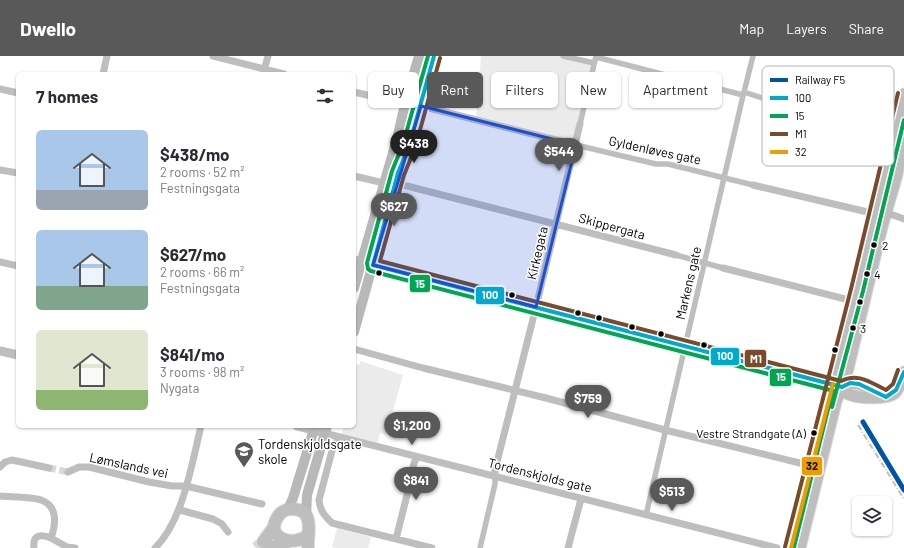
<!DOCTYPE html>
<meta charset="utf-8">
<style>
body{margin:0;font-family:Barlow,sans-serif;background:#f7f7f7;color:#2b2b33;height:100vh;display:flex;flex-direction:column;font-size:15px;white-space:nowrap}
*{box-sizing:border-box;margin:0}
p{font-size:13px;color:#7c7c81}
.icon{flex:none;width:22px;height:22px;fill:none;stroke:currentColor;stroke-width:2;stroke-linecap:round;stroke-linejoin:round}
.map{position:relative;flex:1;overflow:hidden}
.side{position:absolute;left:16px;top:16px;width:340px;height:356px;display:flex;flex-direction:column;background:#fff;border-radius:6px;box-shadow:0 1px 3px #0004}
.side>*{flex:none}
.top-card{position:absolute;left:368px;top:16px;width:380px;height:36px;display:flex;gap:8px}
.tools{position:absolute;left:852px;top:440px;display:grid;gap:8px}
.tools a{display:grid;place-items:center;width:40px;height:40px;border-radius:6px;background:#fff;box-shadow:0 1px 3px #0004;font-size:20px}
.price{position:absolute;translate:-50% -34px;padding:0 9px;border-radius:14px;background:#595959;color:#fff;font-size:13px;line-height:26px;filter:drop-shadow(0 1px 2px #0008)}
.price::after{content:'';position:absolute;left:50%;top:24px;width:12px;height:9px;margin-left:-6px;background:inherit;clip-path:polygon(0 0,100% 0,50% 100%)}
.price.selected{background:#222;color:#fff}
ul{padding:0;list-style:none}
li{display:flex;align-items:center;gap:12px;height:100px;padding:0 20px}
li span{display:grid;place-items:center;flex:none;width:112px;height:80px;border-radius:6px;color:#555}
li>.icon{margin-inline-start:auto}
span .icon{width:48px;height:48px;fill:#fffc;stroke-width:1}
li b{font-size:17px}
h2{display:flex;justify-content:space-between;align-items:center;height:48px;padding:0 20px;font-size:17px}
.chip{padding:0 14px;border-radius:6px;background:#fff;box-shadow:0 1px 3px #0004;font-size:14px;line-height:36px}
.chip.selected{background:#595959;color:#fff}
header{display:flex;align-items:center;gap:24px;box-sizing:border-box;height:56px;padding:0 20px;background:#595959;color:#fff}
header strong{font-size:19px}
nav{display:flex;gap:22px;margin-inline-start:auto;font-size:14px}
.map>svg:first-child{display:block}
</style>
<header>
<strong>Dwello</strong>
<nav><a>Map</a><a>Layers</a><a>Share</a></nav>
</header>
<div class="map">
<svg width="904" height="492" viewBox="0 0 904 492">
<rect width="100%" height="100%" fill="#fff"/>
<path fill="#ebebeb" d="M481 0H564L593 8 574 89 476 61 479 28Z
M844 72 883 83 885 87 880 111 837 100Z
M360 305 403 319 386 379 380 377 378 387 342 378 344 370H354V310L360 308Z
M337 472 371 481 368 492H337L332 491Z"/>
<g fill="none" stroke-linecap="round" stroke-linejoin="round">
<path stroke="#d9d9d9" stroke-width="7" stroke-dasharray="7 3.5" stroke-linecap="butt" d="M49 412 68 416"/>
<path stroke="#d9d9d9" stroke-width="12" stroke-dasharray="12 6" stroke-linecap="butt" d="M256 492 263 486"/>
<defs>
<path id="primary" d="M842 331C843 332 844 334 845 336 853 343 887 344 895 337 900 332 902 323 904 316
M842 331 850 327 859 328 884 339
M791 492 828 344 857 234 904 38
M800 492 836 346 848 313 882 171 897 119 904 79"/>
<path id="trunk" d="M308 479C293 492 265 482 277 462 280 456 286 453 292 453 316 453 307 478 308 492
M263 486 274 471
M269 492 286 487"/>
</defs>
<use href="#primary" stroke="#dbdbdb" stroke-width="13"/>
<use href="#trunk" stroke="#dbdbdb" stroke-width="14"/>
<path stroke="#bebebe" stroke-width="5.5" d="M563 0 594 7
M596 1 743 39
M744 36 765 43
M580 68 596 0
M576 89 656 108H668L753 129
M676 199 723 212
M646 459 742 44 753 0
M480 492 495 428V421"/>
<path stroke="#bebebe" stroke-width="7" d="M213 0 284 18
M103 18 107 0
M263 18 268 0
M0 33 18 37
M354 36 405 48
M765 43 898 77
M421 50 576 89
M0 114 18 117
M354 120 384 127 407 130 676 199
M753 129 876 158 893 159 904 163
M354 203 685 291 836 329
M0 206 18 210
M723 212 857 246
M354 293 423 312 546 342 665 374 812 410
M324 377 777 492
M336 386 333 391 319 444C320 455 324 459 332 467L432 492
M0 411 5 406 12 404 49 412
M68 416 79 411H89L149 426 172 430H186L262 448
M495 421V414L536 251 580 68
M0 440C9 441 34 441 41 444 58 450 56 468 51 482L67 491 75 492
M180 454 213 463 222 468 228 476
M396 483 411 423 414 407 417 401
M34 492C32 478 42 478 51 482
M155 492C183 465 192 407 201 370
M568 492 581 443"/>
<path stroke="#bebebe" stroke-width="9" d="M0 295 18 299
M297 370 324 377"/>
<path stroke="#b8b8b8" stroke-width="10" d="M354 232 397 83 405 48 419 0
M354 276 398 117 409 90 434 0
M288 453 293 442 315 370
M306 460 307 439 327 370"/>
<use href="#primary" stroke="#bebebe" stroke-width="11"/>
<use href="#trunk" stroke="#bebebe" stroke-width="12"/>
<path stroke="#bebebe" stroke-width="2" stroke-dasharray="6 2 1 2" stroke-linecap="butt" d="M858 369 904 443"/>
<defs>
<path id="bus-1" d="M373 209 842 331
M373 209 398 117 409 90 434 0
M842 331 850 327 859 328 886 341 896 334 904 316"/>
<path id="bus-2" d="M428 0 403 88 392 115 367 207 368 213 371 215 834 335 830 345 794 491
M832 351 863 235 904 64"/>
<path id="bus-3" d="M440 2 415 92 404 119 380 205 841 325C858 316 871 327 886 334L893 328 898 314
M785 491 851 233 898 37"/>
<path id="bus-4" d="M791 492 833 328"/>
</defs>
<use href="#bus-1" stroke="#fff" stroke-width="7"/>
<use href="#bus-2" stroke="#fff" stroke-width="7"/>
<use href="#bus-3" stroke="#fff" stroke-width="7"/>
<use href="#bus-4" stroke="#fff" stroke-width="7"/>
<use href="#bus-1" stroke="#00a9ce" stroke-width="4"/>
<use href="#bus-2" stroke="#00a651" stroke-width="4"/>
<use href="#bus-3" stroke="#7a4b2a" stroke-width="4"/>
<use href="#bus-4" stroke="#eb9e00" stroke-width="4"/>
<defs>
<path id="rail-1" d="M863 366 904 434"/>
</defs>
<use href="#rail-1" stroke="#fff" stroke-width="8"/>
<use href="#rail-1" stroke="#0054a6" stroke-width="5"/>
</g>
<path fill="#1d4ed8" fill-opacity="0.2" stroke="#1d4ed8" stroke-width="3" stroke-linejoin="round" d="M421 50 576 89 536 251 373 209Z"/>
<defs>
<symbol id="school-pin" viewBox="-11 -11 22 30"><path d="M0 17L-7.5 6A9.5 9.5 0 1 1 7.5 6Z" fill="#595959" stroke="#fff"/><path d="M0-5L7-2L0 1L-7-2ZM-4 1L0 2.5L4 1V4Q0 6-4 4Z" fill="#fff"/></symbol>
</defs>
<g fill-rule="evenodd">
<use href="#school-pin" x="233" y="384" width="22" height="30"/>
</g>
<g fill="#000" stroke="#fff" stroke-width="1.5">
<circle cx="874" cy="189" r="3.5"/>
<circle cx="379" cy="217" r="3.5"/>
<circle cx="867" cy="218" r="3.5"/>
<circle cx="512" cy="239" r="3.5"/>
<circle cx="860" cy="246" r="3.5"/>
<circle cx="578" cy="257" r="3.5"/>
<circle cx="599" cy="262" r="3.5"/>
<circle cx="632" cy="271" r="3.5"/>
<circle cx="853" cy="272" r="3.5"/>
<circle cx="661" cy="278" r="3.5"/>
<circle cx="704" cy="289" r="3.5"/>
<circle cx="835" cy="294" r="3.5"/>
<circle cx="814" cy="377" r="3.5"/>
</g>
<g text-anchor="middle" stroke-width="3" stroke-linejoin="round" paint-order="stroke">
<g font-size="12" fill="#000" stroke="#fff" text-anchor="start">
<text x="882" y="194">2</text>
<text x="874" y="223">4</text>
<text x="860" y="277">3</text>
<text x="806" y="382" text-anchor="end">Vestre Strandgate (A)</text>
</g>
<g font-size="13" fill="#000" stroke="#fff">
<text transform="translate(655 94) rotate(12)" y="5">Gyldenløves gate</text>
<text transform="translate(612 170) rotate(15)" y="5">Skippergata</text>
<text transform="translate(537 197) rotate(-77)" y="5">Kirkegata</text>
<text transform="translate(688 227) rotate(-77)" y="5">Markens gate</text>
<text transform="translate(129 409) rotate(12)" y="5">Lømslands vei</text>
<text transform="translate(540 419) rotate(14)" y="5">Tordenskjolds gate</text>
</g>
<g font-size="13" fill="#000" stroke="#fff" text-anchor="start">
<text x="258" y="393">Tordenskjoldsgate<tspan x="258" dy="15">skole</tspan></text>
</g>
</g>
<rect x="762" y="10" width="132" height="100" rx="6" fill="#fff" stroke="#b2b2b2" stroke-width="1"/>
<rect x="770" y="22" width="18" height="4" fill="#0054a6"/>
<rect x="770" y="40" width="18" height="4" fill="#00a9ce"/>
<rect x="770" y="58" width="18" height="4" fill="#00a651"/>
<rect x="770" y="76" width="18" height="4" fill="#7a4b2a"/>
<rect x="770" y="94" width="18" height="4" fill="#eb9e00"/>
<g font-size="11" fill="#000">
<text x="795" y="28">Railway F5</text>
<text x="795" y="46">100</text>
<text x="795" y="64">15</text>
<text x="795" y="82">M1</text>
<text x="795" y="100">32</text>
</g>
<g stroke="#fff" stroke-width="1.5">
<rect x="409" y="218" width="22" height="19" rx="4" fill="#00a651"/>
<rect x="475" y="230" width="30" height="19" rx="4" fill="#00a9ce"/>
<rect x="710" y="291" width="30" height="19" rx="4" fill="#00a9ce"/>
<rect x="744" y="293" width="23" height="19" rx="4" fill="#7a4b2a"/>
<rect x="769" y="312" width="23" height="19" rx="4" fill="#00a651"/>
<rect x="801" y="400" width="22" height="20" rx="4" fill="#eb9e00"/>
</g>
<g font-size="11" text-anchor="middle" font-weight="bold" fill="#fff">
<text x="420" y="232">15</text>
<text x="490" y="243">100</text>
<text x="725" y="304">100</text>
<text x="756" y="307">M1</text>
<text x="781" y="325">15</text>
</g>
<g font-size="11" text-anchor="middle" font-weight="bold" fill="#111">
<text x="812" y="414">32</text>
</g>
</svg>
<div class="tools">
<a><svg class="icon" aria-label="layers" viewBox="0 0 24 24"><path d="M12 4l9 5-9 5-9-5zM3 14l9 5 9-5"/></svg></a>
</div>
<b class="price selected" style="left:414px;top:108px">$438</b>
<b class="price" style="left:559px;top:116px">$544</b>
<b class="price" style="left:394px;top:171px">$627</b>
<b class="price" style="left:588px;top:363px">$759</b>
<b class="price" style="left:412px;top:390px">$1,200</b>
<b class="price" style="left:416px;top:445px">$841</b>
<b class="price" style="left:672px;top:456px">$513</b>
<div class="top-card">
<a class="chip">Buy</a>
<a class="chip selected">Rent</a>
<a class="chip">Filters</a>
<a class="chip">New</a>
<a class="chip">Apartment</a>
</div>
<section class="side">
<h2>7 homes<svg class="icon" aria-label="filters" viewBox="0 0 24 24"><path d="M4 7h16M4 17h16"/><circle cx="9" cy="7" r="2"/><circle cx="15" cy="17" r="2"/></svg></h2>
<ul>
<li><span style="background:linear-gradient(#a9c7e8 75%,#9aa5b1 0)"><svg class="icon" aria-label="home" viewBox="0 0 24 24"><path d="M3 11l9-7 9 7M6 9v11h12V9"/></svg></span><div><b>$438/mo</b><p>2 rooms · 52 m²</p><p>Festningsgata</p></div></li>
<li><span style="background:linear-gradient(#a9c7e8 70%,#7fa58c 0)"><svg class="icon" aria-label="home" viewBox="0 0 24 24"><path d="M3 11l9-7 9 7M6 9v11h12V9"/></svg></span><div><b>$627/mo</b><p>2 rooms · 66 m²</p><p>Festningsgata</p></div></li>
<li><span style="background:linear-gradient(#dfe7d0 75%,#8fb573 0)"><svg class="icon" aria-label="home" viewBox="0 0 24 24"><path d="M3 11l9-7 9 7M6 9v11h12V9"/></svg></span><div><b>$841/mo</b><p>3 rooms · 98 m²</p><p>Nygata</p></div></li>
</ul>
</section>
</div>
